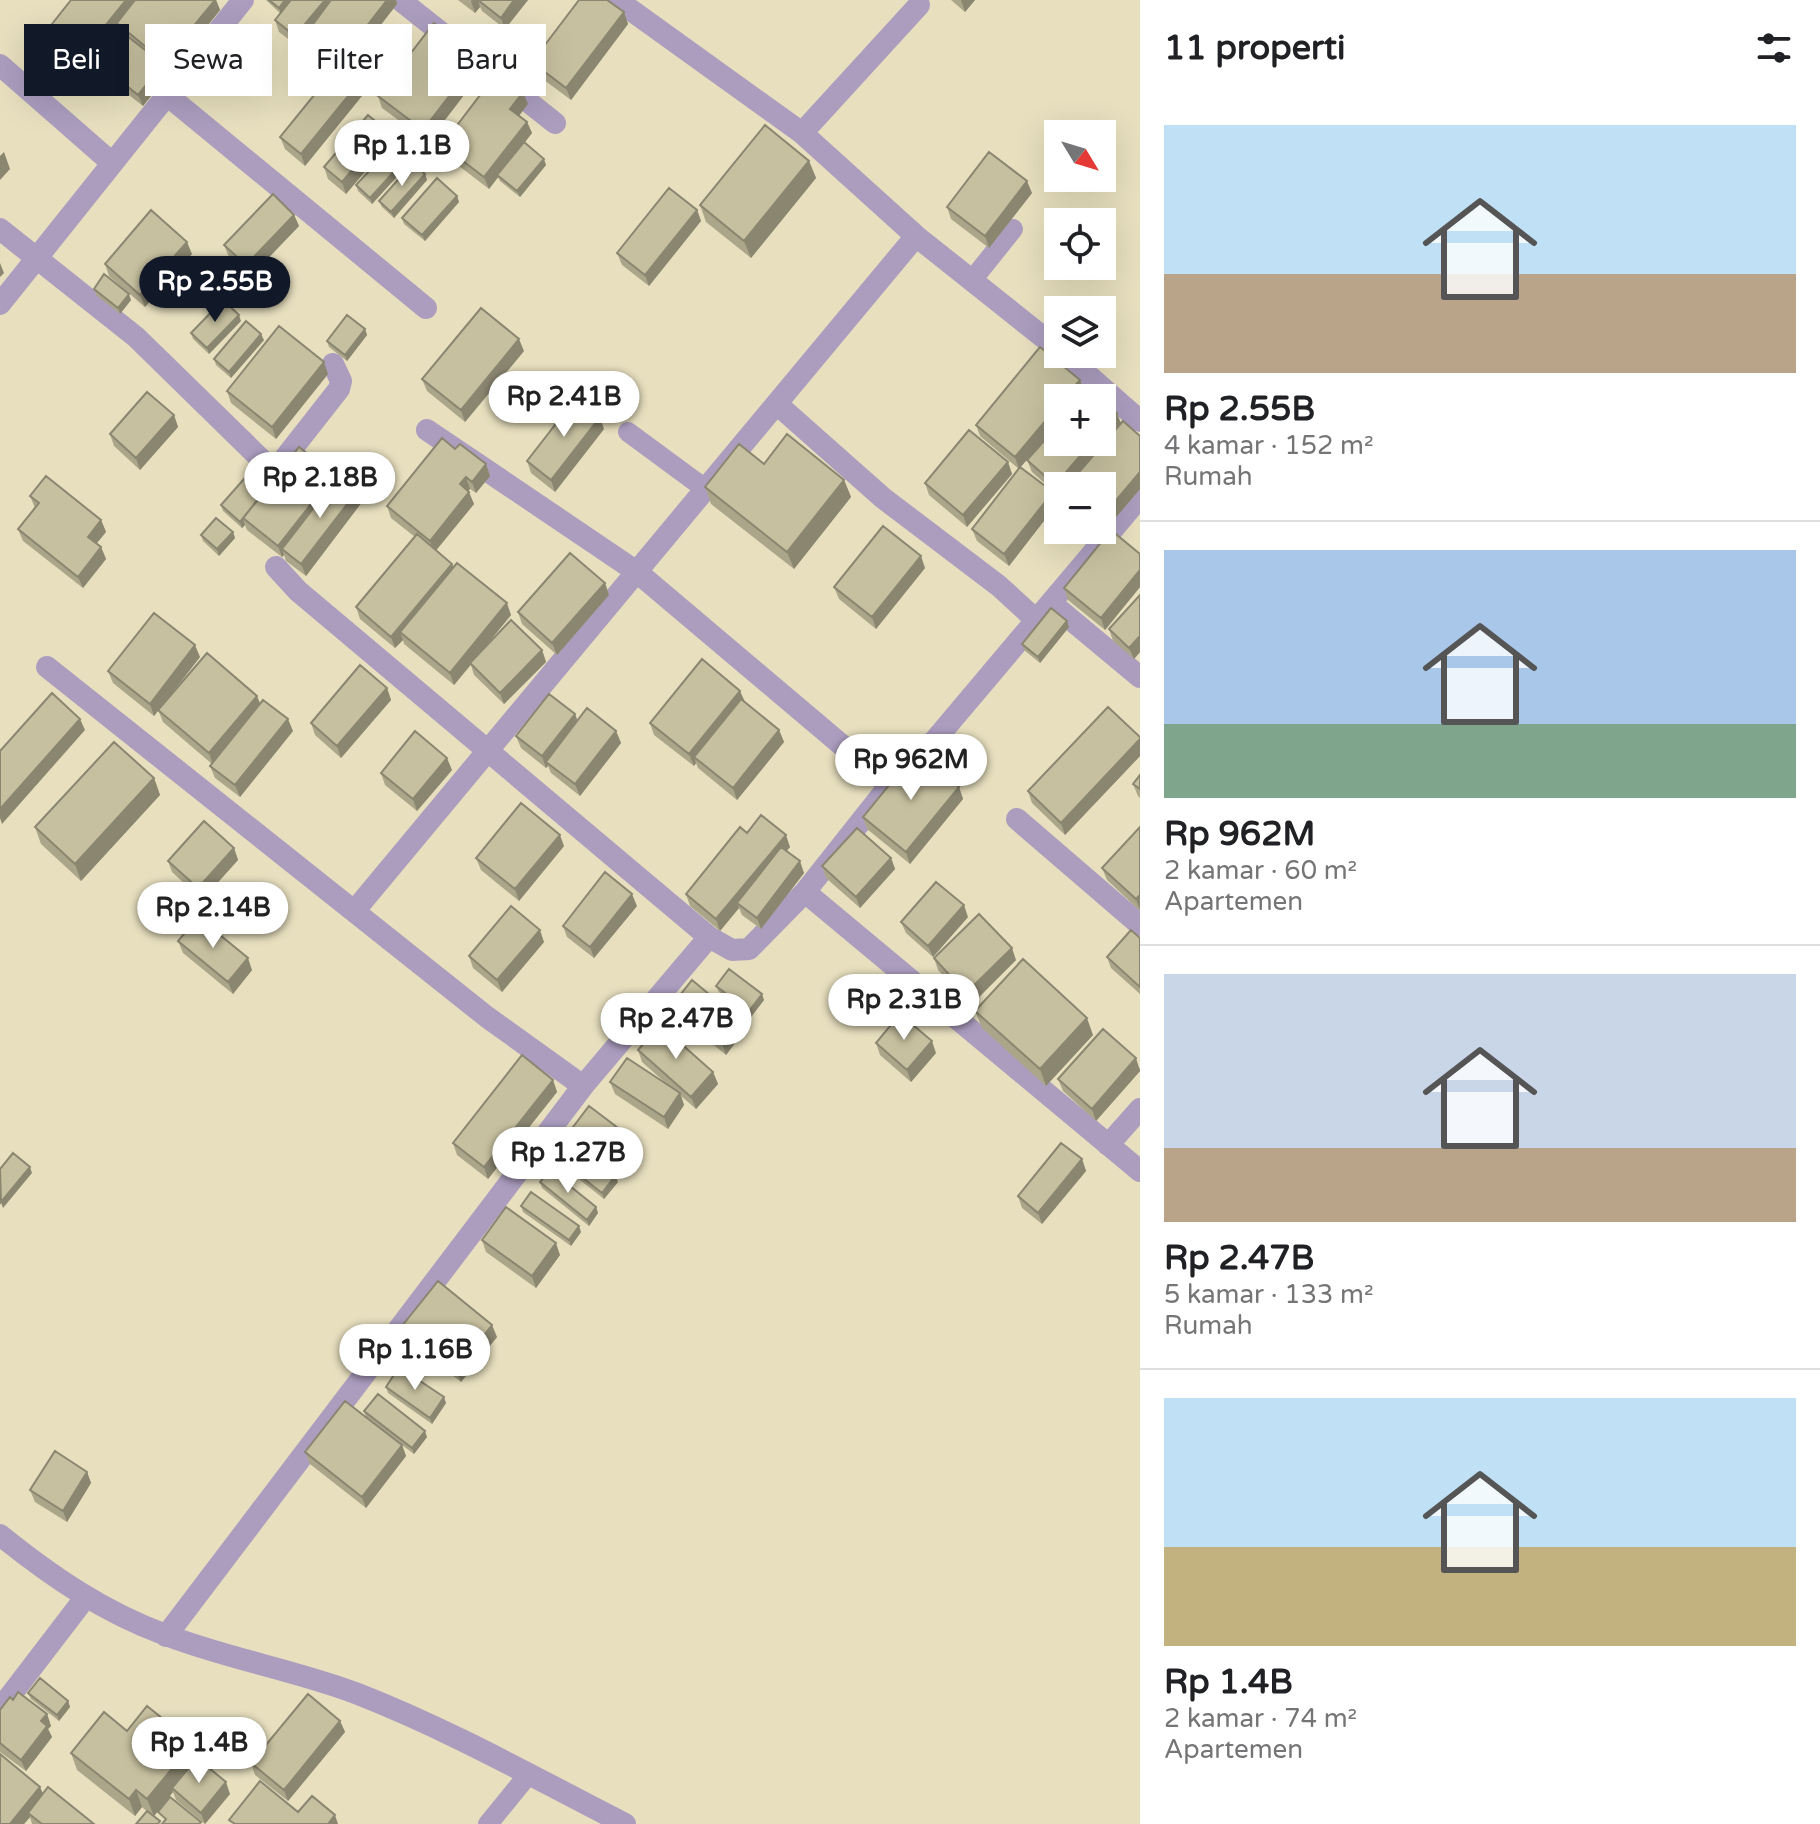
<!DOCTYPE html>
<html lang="id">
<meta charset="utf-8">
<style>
body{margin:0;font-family:"Varela Round",sans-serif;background:#f6f6f6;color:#202124;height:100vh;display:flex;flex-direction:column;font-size:30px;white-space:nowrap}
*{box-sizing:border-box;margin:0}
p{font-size:26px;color:#757577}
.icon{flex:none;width:44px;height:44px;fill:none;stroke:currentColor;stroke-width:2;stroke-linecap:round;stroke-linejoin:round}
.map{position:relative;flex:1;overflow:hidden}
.drawer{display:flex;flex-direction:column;background:#fff;width:680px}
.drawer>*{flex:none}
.guide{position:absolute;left:24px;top:24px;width:760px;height:72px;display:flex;gap:16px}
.needle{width:52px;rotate:128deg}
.buttons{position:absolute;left:1044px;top:120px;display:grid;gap:16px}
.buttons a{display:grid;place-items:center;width:72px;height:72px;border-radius:0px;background:#fff;box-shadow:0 8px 32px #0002;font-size:40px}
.price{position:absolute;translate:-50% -68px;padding:0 18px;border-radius:28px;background:#fff;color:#222;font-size:26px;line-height:52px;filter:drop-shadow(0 2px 4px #0008)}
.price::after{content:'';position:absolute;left:50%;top:48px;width:24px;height:18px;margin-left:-12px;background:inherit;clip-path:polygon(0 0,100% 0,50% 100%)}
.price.on{background:#111827;color:#fff}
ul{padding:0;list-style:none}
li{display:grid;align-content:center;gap:16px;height:424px;padding:0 24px}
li+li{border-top:2px solid #e0e0e0}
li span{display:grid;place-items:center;height:248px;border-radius:0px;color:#555}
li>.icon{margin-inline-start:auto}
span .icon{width:144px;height:144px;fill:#fffc;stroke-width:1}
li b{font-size:34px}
h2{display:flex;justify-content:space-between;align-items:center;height:96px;padding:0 24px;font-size:34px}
.tag{padding:0 28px;border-radius:0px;background:#fff;box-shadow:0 8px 32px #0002;font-size:28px;line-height:72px}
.tag.on{background:#111827;color:#fff}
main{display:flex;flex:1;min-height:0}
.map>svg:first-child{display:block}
</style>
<main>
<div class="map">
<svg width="1140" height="1824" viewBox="0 0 1140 1824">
<rect width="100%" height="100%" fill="#e7dfbe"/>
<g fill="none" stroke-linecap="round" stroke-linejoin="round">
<path stroke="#ac9dbf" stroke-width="20" d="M973 279 1013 229
M628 432 704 488
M488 1824 528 1775"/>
<path stroke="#ac9dbf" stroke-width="22" d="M400 0 555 123
M617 0 802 133 916 236 1058 349
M0 65 112 163
M167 95 426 308
M802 133 919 5
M0 229 136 337 267 465 275 467 281 463 339 389 341 381 333 364
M0 304 243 0
M1064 354 1140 421
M778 405 883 498 999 586 1035 619
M427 430 637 572 889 785 935 740 1140 497
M276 567 298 591 709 937 732 950 749 949 805 892 1140 1171
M1051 603 1140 677
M47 667 487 1017 583 1086
M1017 819 1140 925
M805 892 881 796
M356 909 916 236
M1108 1145 1140 1109
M0 1535C51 1576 103 1612 166 1635 228 1659 295 1670 358 1694 450 1730 537 1779 625 1824
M166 1636 583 1086 709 937
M0 1709 85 1598"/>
</g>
<path fill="#aba58a" d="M71 0H216L220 10 169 74 166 72 167 76 143 106 93 67 91 61 67 90 47 74 44 66 37 60 33 48Z
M266 0H396L397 4 348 68 366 91 305 166 285 149 280 137 339 64 312 42 310 36 300 48 279 32 275 20 280 13Z
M458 0H528L505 29 482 11 480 7 475 13Z
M951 0H975L965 12Z
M624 12 628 24 571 100 536 74 532 62Z
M479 57 484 69 428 142 382 108 378 96Z
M523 92 528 104 519 115 527 122 532 133 524 143 546 165 520 197 500 181 498 177 489 189 446 156 442 145Z
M390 142 346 194 328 179 324 167Z
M809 161 816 178 751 258 706 222 700 205Z
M403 170 372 204 358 191 356 185Z
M425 174 427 180 394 218 382 207 379 201Z
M1032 193 989 248 951 219 947 207Z
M457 196 459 202 425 241 404 224 402 218Z
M697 210 701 221 649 286 622 265 617 253Z
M294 215 299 226 250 277 229 257 224 245Z
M192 254 145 307 109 276 105 264Z
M94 289 131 300 120 314 96 295Z
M241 321 209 354 193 339 191 333Z
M365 329 367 335 347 361 329 347 327 341Z
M264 340 231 378 216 365 214 359Z
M1040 347 1080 380 1084 392 1079 398H1058V423L1019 469 980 436 976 425Z
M524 351 465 422 427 391 422 379Z
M324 362 328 374 276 439 231 403 227 391Z
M1117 413 1121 423 1140 436V489L1106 529 1102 525V486H1058V495L1032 472 1027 460Z
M174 415 178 427 140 470 114 446 110 434Z
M604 429 555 492 531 473 527 461Z
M455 449 486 464 490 476 476 493 470 489 468 491 474 504 436 550 452 564 453 567 511 615 484 648 542 650 546 662 504 704 474 675 471 665 454 685 404 644 403 640 395 648 360 619 356 607 415 537 391 518 387 506Z
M1008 462 1012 474 967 527 929 495 925 483Z
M764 464 844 480 851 497 794 569 711 504 705 487Z
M334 475 336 479 358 490 362 502 306 576 286 561 284 555 282 557 247 530 245 525 242 528 223 511 221 505 269 485Z
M30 496 101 520 106 532 96 544 101 547 106 559 83 588 23 541 18 529 35 508Z
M1057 504 1009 566 977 541 972 529Z
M233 532 235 538 219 556 203 541 201 535Z
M1140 554V587L1105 630 1068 600 1064 588Z
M925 568 876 629 839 599 834 587Z
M605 583 609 595 557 655 522 624 518 612Z
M1140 595V652L1134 659 1113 641 1109 629Z
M1067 621 1069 627 1040 663 1024 650 1022 644Z
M200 657 154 716 113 683 108 671Z
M387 688 391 700 341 758 315 735 311 723Z
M744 701 779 730 784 742 737 800 698 768 696 763 694 766 654 735 650 723Z
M260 703 293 731 240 797 215 778 210 766 212 764 163 722 158 710Z
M575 714 578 721 616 731 621 743 580 796 551 773 548 766 546 768 521 748 516 736Z
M1140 737V756L1065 835 1032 803 1028 791Z
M452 770 417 811 385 785 381 773Z
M1140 775V798L1138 796 1133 784Z
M154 778 160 795 81 881 41 844 35 827Z
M959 787 963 799 910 864 867 829 863 817Z
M1140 827V911L1107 880 1102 868Z
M747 833 790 847 786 851 804 873 761 929 742 915 739 908 720 931 690 906 686 894Z
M564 846 519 901 481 870 476 858Z
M234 848 238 860 202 900 172 872 168 861Z
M891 858 895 869 860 908 826 878 822 866Z
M637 906 594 958 567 937 563 926Z
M968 917 933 957 906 933 901 922Z
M1140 938V994L1111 968 1107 957Z
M178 941 252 970 233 994 183 953Z
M544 942 502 992 473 968 469 956Z
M934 958 1016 960 971 1005 938 970Z
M716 986 764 1000 751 1017 719 992Z
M673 1004 740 1020 744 1031 726 1055 677 1015Z
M975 1011 1093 1035 1046 1086 982 1028Z
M876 1043 936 1053 911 1082 880 1055Z
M638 1050 713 1072 718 1084 696 1109 681 1096 684 1105 668 1129 615 1094 610 1082 669 1086 642 1062Z
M1140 1068V1071L1096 1121 1063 1091 1058 1079Z
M553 1080 557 1092 488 1179 457 1155 453 1143Z
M573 1127 642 1154 626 1176 577 1139Z
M1082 1159 1086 1171 1042 1224 1022 1208 1018 1196Z
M564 1163 615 1176 618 1182 604 1199 566 1169Z
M540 1182 596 1207 598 1213 589 1226 542 1188Z
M521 1206 581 1232 571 1246 523 1212Z
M482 1240 560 1255 536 1288 486 1252Z
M402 1326 497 1337 461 1382 406 1338Z
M386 1387 446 1403 432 1424 388 1393Z
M364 1411 427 1437 414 1454 402 1445 406 1456 366 1508 310 1464 305 1452 366 1417Z
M87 1472 91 1483 67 1522 35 1502 30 1490Z
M28 1693 68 1701 70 1707 59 1721 31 1699Z
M13 1700 47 1714 51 1726 48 1729 52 1737 26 1771 0 1752V1710Z
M340 1721 345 1732 288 1801 255 1775 251 1763Z
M127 1731 199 1759 230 1794 205 1824 176 1800 173 1792 154 1816 160 1821 161 1824 142 1807 135 1816 77 1770 71 1753Z
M43 1794 94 1824H32L30 1817 24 1824H0Z"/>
<path fill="#8b8670" d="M126 0H139L117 23 118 27 93 58 89 55 91 61 67 90 63 78Z
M215 0H216L220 10 169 74 164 62Z
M285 0H292L281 14 279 8Z
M325 0H339L308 31 310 36 300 48 295 36Z
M387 0H396L397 4 346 69 342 58Z
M472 0H478L480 7 475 13 471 1Z
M514 0H528L505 29 501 18Z
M961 0H975L965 12Z
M624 12 628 24 571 100 566 88Z
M479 57 484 69 428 142 423 130Z
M163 64 167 76 143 106 138 95Z
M362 79 366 91 305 166 301 154Z
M523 92 528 104 515 121 510 109Z
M527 122 532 133 489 189 484 177Z
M386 130 390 142 346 194 342 182Z
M4 152 10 169 0 180V156Z
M544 159 546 165 520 197 517 191Z
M809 161 816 178 751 258 744 241Z
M401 164 403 170 372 204 370 198Z
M425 174 427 180 394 218 391 212Z
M1027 181 1032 193 989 248 985 236Z
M457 196 459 202 425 241 422 235Z
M697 210 701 221 649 286 645 275Z
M294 215 299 226 250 277 246 265Z
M187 242 192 254 145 307 140 295Z
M0 263 4 273 0 277Z
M129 294 131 300 120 314 118 308Z
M239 315 241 321 209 354 207 348Z
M365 329 367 335 347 361 345 355Z
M261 334 264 340 231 378 229 372Z
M519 339 524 351 465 422 461 410Z
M324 362 328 374 276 439 272 427Z
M1080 380 1084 392 1079 398H1064Z
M1058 406V423L1019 469 1015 457Z
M1117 413 1121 425 1069 486H1058V492L1055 485 1092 442H1102V430Z
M174 415 178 427 140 470 136 458Z
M600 417 604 429 555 492 551 480Z
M1008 462 1012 474 967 527 963 515Z
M486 464 490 476 476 493 472 482Z
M1140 472V489L1106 529 1102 517Z
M334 475 338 486 282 549 284 555 282 557 278 546Z
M466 477 470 489 464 496 460 484Z
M844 480 851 497 794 569 787 552Z
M358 490 362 502 306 576 301 564Z
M469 492 474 504 434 553 430 541Z
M1053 492 1057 504 1009 566 1004 554Z
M243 519 245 525 242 528 240 522Z
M101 520 106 532 92 549 88 537Z
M233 532 235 538 219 556 217 549Z
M101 547 106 559 83 588 78 577Z
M921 556 925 568 876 629 872 617Z
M452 564 456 575 400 632 403 640 395 648 391 637Z
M1140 570V587L1105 630 1101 618Z
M605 583 609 595 557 655 552 643Z
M507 603 511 615 454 685 450 673Z
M1067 621 1069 627 1040 663 1038 657Z
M1140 636V652L1134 659 1129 648Z
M195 645 200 657 154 716 150 704Z
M542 650 546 662 504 704 500 693Z
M387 688 391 700 341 758 337 746Z
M740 691 745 702 694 757 696 763 694 766 689 754Z
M257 696 262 708 213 765 209 753Z
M575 714 579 726 546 762 548 766 546 768 542 756Z
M80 719 85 730 2 824 0 818V809Z
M288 719 293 731 240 797 235 785Z
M779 730 784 742 737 800 733 788Z
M616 731 621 743 580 796 575 784Z
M1140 739V756L1065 835 1061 823Z
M447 758 452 770 417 811 413 799Z
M154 778 160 795 81 881 75 864Z
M959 787 963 799 910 864 906 852Z
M560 835 564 846 519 901 515 889Z
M786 835 790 847 741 906 737 903 739 908 720 931 716 919Z
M234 848 238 860 202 900 198 888Z
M891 858 895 869 860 908 856 897Z
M800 861 804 873 761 929 757 918Z
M632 894 637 906 594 958 590 947Z
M1140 895V910L1136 899Z
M964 905 968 917 933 957 928 946Z
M540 930 544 942 502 992 497 980Z
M1012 948 1016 960 971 1005 966 993Z
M248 958 252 970 233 994 228 982Z
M762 994 764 1000 751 1017 749 1011Z
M1087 1018 1093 1035 1046 1086 1040 1069Z
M740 1020 744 1031 726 1055 722 1043Z
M932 1041 936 1053 911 1082 907 1070Z
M1136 1058 1140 1071 1096 1121 1092 1109Z
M713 1072 718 1084 696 1109 691 1097Z
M553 1080 557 1092 488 1179 484 1167Z
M680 1093 684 1105 668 1129 664 1117Z
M638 1143 642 1154 626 1176 622 1164Z
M1082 1159 1086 1171 1042 1224 1038 1213Z
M30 1167 32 1173 3 1208 1 1202Z
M615 1176 618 1182 604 1199 602 1193Z
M596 1207 598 1213 589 1226 587 1220Z
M579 1226 581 1232 571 1246 569 1240Z
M556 1243 560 1255 536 1288 532 1276Z
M492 1325 497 1337 461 1382 456 1370Z
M444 1397 446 1403 432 1424 430 1418Z
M425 1431 427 1437 414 1454 412 1448Z
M402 1445 406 1456 366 1508 362 1497Z
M87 1472 91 1483 67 1522 63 1511Z
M68 1701 70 1707 59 1721 57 1715Z
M47 1714 51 1726 48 1729 52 1737 26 1771 21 1760 41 1721Z
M340 1721 345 1732 288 1801 284 1790Z
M193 1743 199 1760 172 1788 173 1792 154 1816 147 1799Z
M226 1782 230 1794 205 1824 201 1813Z
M40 1787 45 1798 28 1813 30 1817 24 1824H10Z
M136 1790 142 1807 135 1816 129 1799Z
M335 1815 338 1824H328Z"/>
<path fill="#c7c0a0" stroke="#8b8670" stroke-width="2" d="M71 0H126L63 78 43 62 46 59 33 48Z
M135 0H215L164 62 117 23Z
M269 0H285L279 8Z
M291 0H325L295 36 275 20Z
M331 0H387L342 58 308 31Z
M478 0H514L501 18Z
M579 0H607L624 12 566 88 532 62Z
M434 23 479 57 423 130 378 96Z
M113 25 163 64 138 95 89 55Z
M341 62 362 79 301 154 280 137Z
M497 73 523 92 510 109 527 122 484 177 442 145Z
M368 115 386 130 342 182 324 167Z
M765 125 809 161 744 241 700 205Z
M524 142 544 159 517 191 497 175Z
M387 152 401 164 370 198 356 185Z
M989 152 1027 181 985 236 947 207Z
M413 163 425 174 391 212 379 201Z
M437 178 457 196 422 235 402 218Z
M669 188 697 210 645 275 617 253Z
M273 194 294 215 246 265 224 245Z
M151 210 187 242 140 295 105 264Z
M104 274 129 294 118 308 94 289Z
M223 300 239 315 207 348 191 333Z
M481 308 519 339 461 410 422 379Z
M347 315 365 329 345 355 327 341Z
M246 321 261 334 229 372 214 359Z
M279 326 324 362 272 427 227 391Z
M1040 347 1080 380 1064 398H1058V406L1015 457 976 425Z
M1089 389 1100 398H1081Z
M147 392 174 415 136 458 110 434Z
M576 398 600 417 551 480 527 461Z
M1102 400 1117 413 1102 430Z
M1123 421 1140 436V472L1102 517V486H1067Z
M1058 425V442H1092L1055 485 1027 460Z
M969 430 1008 462 963 515 925 483Z
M787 434 844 480 787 552 705 487 739 444 764 464Z
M442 438 455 449 460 444 486 464 472 482 466 477 460 484 469 492 430 541 387 506Z
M299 447 334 475 278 546 243 518Z
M1020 467 1053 492 1004 554 972 529Z
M252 470 269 486 240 522 221 505Z
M339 475 358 490 301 564 282 549Z
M46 476 101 520 88 537 101 547 78 577 18 529 39 503 30 496Z
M216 518 233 532 217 549 201 535Z
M883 526 921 556 872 617 834 587Z
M1111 530 1140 554V570L1101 618 1064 588Z
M417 534 452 564 391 637 356 607Z
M570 553 605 583 552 643 518 612Z
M457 563 507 603 450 673 400 632Z
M1140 595V636L1129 648 1109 629Z
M1051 608 1067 621 1038 657 1022 644Z
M154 613 195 645 150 704 108 671Z
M511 620 542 650 500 693 470 663Z
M207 653 257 696 209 753 158 710Z
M702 659 740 691 689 754 650 723Z
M360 665 387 688 337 746 311 723Z
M52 693 80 719 0 809V751Z
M549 694 575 714 542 756 516 736Z
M741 699 779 730 733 788 694 757Z
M263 700 288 719 235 785 210 766Z
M1108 707 1140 737V739L1061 823 1028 791Z
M587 708 616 731 575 784 546 762Z
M415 731 447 758 413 799 381 773Z
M114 742 154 778 75 864 35 827Z
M916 752 959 787 906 852 863 817Z
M1140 775V789L1133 784Z
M521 803 560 835 515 889 476 858Z
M761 815 786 835 716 919 686 894 740 827 747 833Z
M204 821 234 848 198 888 168 861Z
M1140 827V895L1136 899 1102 868Z
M857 828 891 858 856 897 822 866Z
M781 847 800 861 757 918 737 903Z
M605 872 632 894 590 947 563 926Z
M936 882 964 905 928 946 901 922Z
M511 906 540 930 497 980 469 956Z
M979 914 1012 948 966 993 934 958Z
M198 917 248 958 228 982 178 941Z
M1131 930 1140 938V987L1107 957Z
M1023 959 1087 1018 1040 1069 975 1011Z
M729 969 762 994 749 1011 716 986Z
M692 980 740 1020 722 1043 673 1004Z
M900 1014 932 1041 907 1070 876 1043Z
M660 1025 713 1072 691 1097 638 1050Z
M1103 1029 1136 1058 1092 1109 1058 1079Z
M522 1055 553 1080 484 1167 453 1143Z
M627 1058 680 1093 664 1117 610 1082Z
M589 1106 638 1143 622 1164 573 1127Z
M1061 1143 1082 1159 1038 1213 1018 1196Z
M577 1146 615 1176 602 1193 564 1163Z
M13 1153 30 1167 1 1202 0 1169Z
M550 1170 596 1207 587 1220 540 1182Z
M531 1192 579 1226 569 1240 521 1206Z
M506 1207 556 1243 532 1276 482 1240Z
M438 1281 492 1325 456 1370 402 1326Z
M399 1367 444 1397 430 1418 386 1387Z
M378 1394 425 1431 412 1448 364 1411Z
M345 1401 402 1445 362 1497 305 1452Z
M55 1451 87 1472 63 1511 30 1490Z
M40 1678 68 1701 57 1715 28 1693Z
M18 1692 47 1714 41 1721 47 1726 21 1760 0 1743V1710L10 1697 13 1700Z
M308 1694 340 1721 284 1790 251 1763Z
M147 1706 193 1743 147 1799 136 1790 129 1799 71 1753 104 1712 127 1731Z
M0 1754 40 1787 10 1824H0Z
M197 1758 226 1782 201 1813 172 1788Z
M260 1781 298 1812 312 1796 335 1815 328 1824H235L229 1820Z
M48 1787 94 1824H42L28 1813Z
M170 1797 201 1822 199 1824H162L166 1819 158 1812Z
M147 1811 160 1821 158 1824H136Z"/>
</svg>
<div class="buttons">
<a><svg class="needle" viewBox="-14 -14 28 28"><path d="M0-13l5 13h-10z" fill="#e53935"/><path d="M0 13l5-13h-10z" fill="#757577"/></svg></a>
<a><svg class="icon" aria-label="locate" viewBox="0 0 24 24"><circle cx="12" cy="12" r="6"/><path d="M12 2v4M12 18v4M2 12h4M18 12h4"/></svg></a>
<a><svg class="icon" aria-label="layers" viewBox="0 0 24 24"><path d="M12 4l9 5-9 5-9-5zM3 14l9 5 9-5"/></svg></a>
<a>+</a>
<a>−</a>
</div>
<b class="price" style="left:402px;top:188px">Rp 1.1B</b>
<b class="price on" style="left:215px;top:324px">Rp 2.55B</b>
<b class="price" style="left:564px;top:439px">Rp 2.41B</b>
<b class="price" style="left:320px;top:520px">Rp 2.18B</b>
<b class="price" style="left:911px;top:802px">Rp 962M</b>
<b class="price" style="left:213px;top:950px">Rp 2.14B</b>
<b class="price" style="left:904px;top:1042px">Rp 2.31B</b>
<b class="price" style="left:676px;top:1061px">Rp 2.47B</b>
<b class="price" style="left:568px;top:1195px">Rp 1.27B</b>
<b class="price" style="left:415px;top:1392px">Rp 1.16B</b>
<b class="price" style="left:199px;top:1785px">Rp 1.4B</b>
<div class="guide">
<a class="tag on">Beli</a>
<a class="tag">Sewa</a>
<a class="tag">Filter</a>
<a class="tag">Baru</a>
</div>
</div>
<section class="drawer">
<h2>11 properti<svg class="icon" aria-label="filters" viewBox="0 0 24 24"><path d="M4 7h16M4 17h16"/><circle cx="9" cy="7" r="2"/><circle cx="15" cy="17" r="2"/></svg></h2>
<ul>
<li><span style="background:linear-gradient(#bfe0f5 60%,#b9a48a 0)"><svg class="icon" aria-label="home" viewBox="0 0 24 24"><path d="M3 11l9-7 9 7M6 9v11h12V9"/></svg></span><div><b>Rp 2.55B</b><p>4 kamar · 152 m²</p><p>Rumah</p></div></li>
<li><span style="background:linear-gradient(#a9c7e8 70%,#7fa58c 0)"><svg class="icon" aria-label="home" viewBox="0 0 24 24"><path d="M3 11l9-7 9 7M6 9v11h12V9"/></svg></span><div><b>Rp 962M</b><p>2 kamar · 60 m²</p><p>Apartemen</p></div></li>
<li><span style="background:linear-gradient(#c9d6e8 70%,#b9a48a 0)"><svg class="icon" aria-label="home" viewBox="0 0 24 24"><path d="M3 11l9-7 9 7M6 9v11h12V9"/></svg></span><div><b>Rp 2.47B</b><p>5 kamar · 133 m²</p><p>Rumah</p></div></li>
<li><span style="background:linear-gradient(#bfe0f5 60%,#c2b280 0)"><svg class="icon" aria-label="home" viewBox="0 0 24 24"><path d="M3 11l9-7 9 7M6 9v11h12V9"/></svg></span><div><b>Rp 1.4B</b><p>2 kamar · 74 m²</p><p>Apartemen</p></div></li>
</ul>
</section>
</main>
